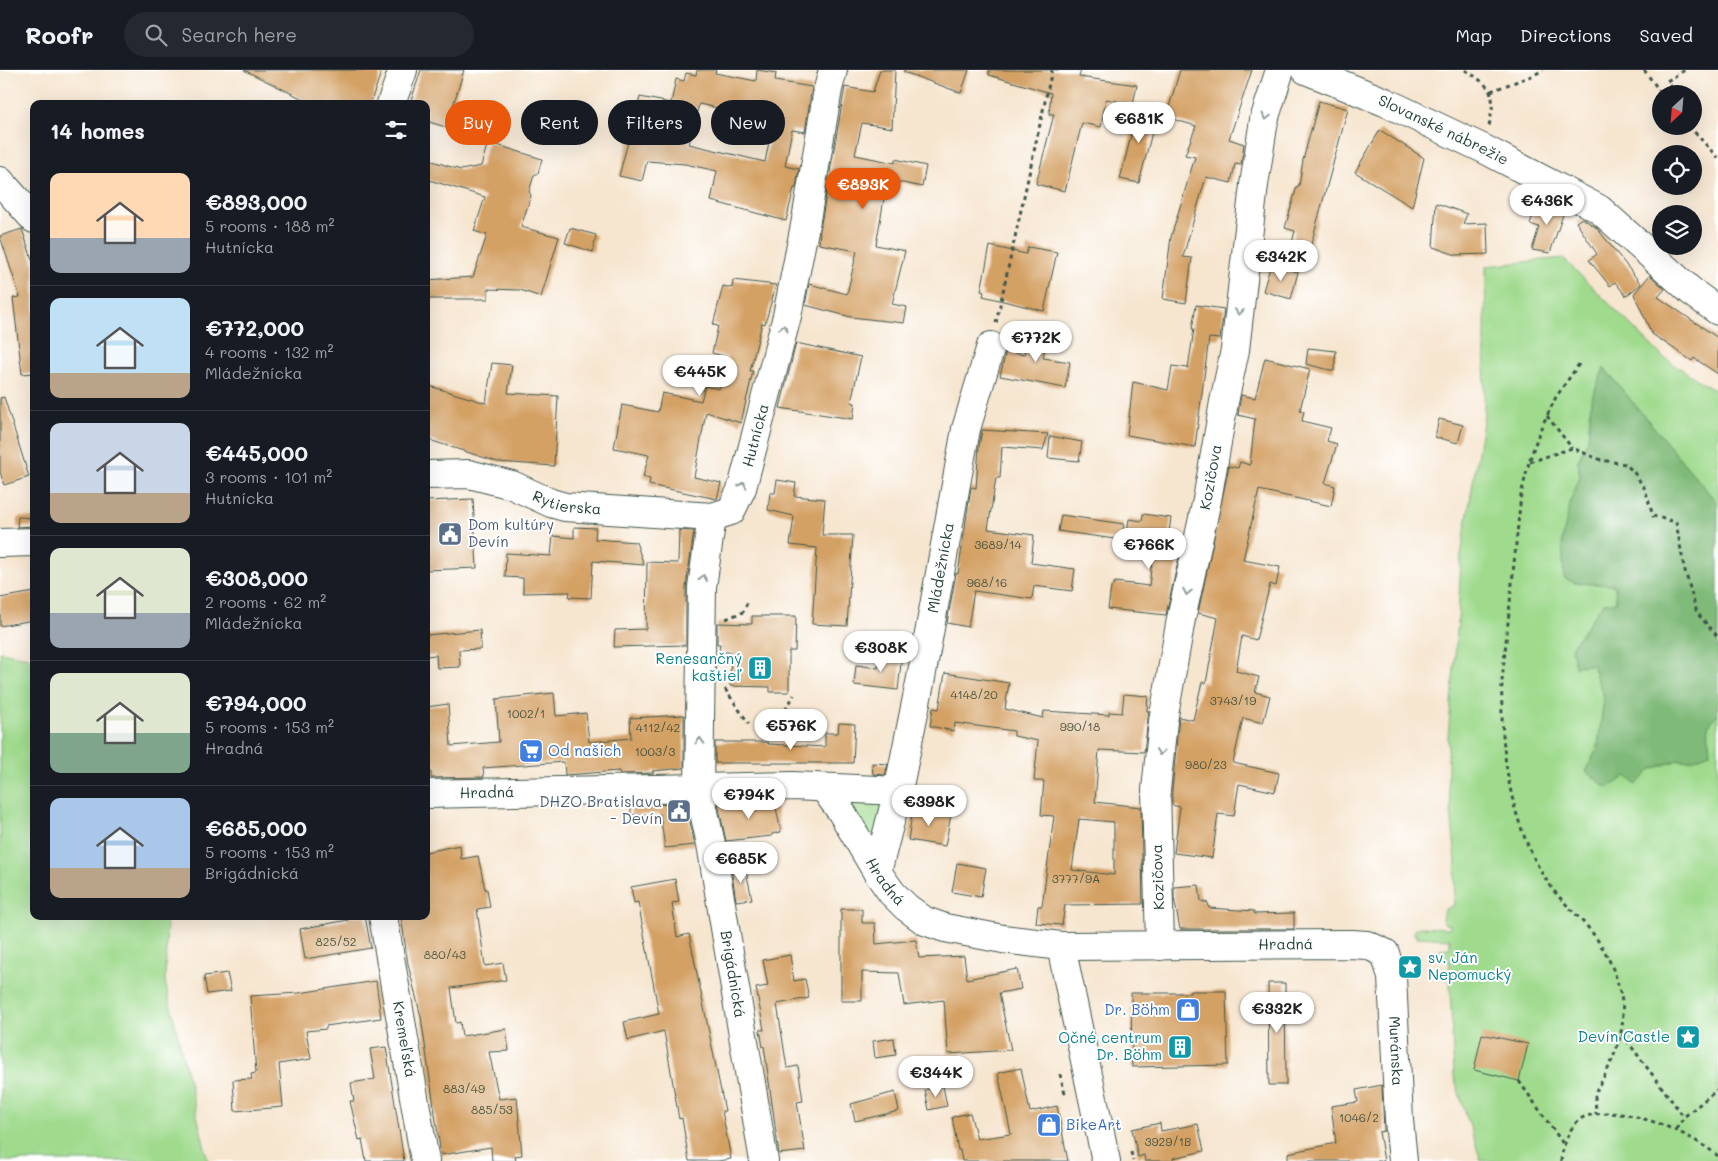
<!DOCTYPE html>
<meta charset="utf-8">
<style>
body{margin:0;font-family:Mali,sans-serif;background:#242831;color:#f1f3f6;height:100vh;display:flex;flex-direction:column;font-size:19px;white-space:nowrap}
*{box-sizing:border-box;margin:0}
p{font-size:16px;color:#9ea1a6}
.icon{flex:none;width:28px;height:28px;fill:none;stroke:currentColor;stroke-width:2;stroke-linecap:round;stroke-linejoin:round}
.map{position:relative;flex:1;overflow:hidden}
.drawer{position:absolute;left:30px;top:30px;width:400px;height:820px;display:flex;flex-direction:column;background:#171b24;border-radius:10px;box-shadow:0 5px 20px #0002}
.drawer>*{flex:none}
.hud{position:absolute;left:445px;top:30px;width:475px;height:45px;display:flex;gap:10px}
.needle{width:32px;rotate:206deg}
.tools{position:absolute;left:1652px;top:15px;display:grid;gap:10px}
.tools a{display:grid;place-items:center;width:50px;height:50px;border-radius:50%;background:#171b24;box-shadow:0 5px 20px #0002;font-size:25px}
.price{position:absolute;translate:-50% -42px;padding:0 11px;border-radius:18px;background:#fff;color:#222;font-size:16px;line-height:32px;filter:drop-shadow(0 1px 2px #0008)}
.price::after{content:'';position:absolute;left:50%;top:30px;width:15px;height:11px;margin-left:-8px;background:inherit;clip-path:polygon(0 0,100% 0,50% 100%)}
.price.current{background:#ea580c;color:#fff}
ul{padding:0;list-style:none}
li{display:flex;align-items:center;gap:15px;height:125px;padding:0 20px}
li+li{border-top:1px solid #363941}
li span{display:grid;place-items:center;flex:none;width:140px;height:100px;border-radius:10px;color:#555}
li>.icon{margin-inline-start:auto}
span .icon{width:60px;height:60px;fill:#fffc;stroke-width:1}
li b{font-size:21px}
h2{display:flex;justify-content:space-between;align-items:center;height:60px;padding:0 20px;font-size:21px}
.chip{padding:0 18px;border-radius:22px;background:#171b24;box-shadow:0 5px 20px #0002;font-size:18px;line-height:45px}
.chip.current{background:#ea580c;color:#fff}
header{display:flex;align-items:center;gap:30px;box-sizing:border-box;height:70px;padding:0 25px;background:#171b24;border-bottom:1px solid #363941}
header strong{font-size:24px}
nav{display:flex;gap:28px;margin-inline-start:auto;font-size:18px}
.search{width:350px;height:45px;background:#242831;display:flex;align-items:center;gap:12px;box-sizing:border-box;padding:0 18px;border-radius:28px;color:#9ea1a6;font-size:19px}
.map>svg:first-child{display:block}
</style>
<header>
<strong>Roofr</strong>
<div class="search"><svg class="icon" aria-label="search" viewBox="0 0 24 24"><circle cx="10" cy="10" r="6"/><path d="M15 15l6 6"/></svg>Search here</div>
<nav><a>Map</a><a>Directions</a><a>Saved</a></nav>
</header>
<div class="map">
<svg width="1718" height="1091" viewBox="0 0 1718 1091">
<rect width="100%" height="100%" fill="#fff"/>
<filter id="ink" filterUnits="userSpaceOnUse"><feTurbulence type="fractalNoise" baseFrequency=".02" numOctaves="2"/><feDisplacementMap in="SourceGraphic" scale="10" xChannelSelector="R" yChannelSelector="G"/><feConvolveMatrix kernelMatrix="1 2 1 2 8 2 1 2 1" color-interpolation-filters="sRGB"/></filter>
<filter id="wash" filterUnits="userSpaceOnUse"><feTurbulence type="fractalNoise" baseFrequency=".0096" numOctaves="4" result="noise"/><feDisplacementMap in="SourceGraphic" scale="20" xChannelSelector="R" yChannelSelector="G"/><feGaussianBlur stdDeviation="1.12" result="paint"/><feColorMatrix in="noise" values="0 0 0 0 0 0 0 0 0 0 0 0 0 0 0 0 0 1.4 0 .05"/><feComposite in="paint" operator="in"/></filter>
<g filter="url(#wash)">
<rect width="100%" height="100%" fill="#f6e5cf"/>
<path fill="#9fda8d" stroke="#5f8c60" d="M1563 188 1663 287 1718 323V434L1604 298 1591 331 1588 369 1578 391 1580 407 1571 430 1575 513 1615 515 1616 532 1592 595 1604 627 1598 676 1586 702 1627 706 1637 714 1652 699 1678 690H1692L1708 656 1718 643V1091H1481L1454 1007 1449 890 1440 886V879L1450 878V869L1417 867 1418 865H1414L1415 858H1418L1419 857 1450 858V854H1445L1442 849 1444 840 1454 835V831L1456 791 1448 711V667L1458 551 1461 485 1484 346 1486 196Z
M0 582 34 588V846H167L165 912 208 1091H0Z
M841 724 891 725 878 769 869 771Z"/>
<path fill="#7fba78" stroke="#4f7c56" d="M1604 298 1718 434V643L1708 656 1710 683 1692 690H1678L1652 699 1636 715 1627 706 1608 718 1586 702 1598 676 1604 627 1592 595 1575 596 1571 578 1603 533 1616 532 1615 515 1575 513 1564 508 1562 470 1571 430 1580 407 1578 391 1588 369 1591 331Z"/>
<g id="blocks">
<path fill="#d4a165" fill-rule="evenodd" d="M244 0H382L370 34H313Z
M421 0H464L452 39 487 48 481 68 426 51V34H410Z
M697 0H716L715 3 756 11 757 0 776 3 775 11 812 17 805 62 792 60 785 96 799 99 796 118H794L786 151 711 131 717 101 685 94 647 91 642 111 619 106 640 27 671 33 676 9 684 11 686 3 696 5ZM699 34 749 45 747 51 772 57 765 92 689 74Z
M880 0H895L892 58 862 53 855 85 895 93V89L926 96 922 117 889 110 887 123H885L876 175 905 181 892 234 907 237 904 253 851 247 805 235 809 214 847 224 857 181 819 174 820 159 845 17 873 22Z
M904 0H969L961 23 904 2Z
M989 0H1081L1079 7 1137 15 1133 34 1106 29 1101 57 1082 53 1065 121 1036 114 1054 44H1049L1051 23 989 5Z
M1180 0H1252L1229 69 1244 74 1241 95 1235 94 1231 113 1206 107 1183 187 1192 188 1186 233 1163 229 1171 167 1195 87 1185 85 1196 56 1166 47Z
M1319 31 1348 39 1310 178 1292 173 1295 161 1285 158 1297 116H1299L1303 90Z
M1139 34 1158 39 1139 113 1120 109Z
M1380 60 1424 88 1412 137 1355 102Z
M488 72 542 89 538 103 534 105 529 122 531 125 521 157 559 167 541 227 520 220 488 219V229H426V210L473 207 487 165 474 161 485 127 426 109V89L461 100 481 96Z
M1548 130 1565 139 1550 183 1532 180 1539 157 1530 154 1536 137 1545 139Z
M1436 133 1467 144 1463 154 1487 153 1488 184 1456 185 1433 177Z
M1582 148 1597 158 1641 214 1626 226 1615 212 1610 216 1589 190 1597 184 1576 152Z
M570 158 596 165 593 182 565 173Z
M22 159 34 195V303L22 304 13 228 20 227 0 166Z
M990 176 1026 184 1028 177 1057 182 1044 241 983 226 984 222 981 221Z
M1271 194 1298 202 1291 229 1263 221Z
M1650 205 1665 219 1658 227 1718 268V304L1694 288 1692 291 1652 264 1634 224Z
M733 210 776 215 765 254 762 253 750 301H753L741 353 706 342 694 407 721 413 717 429 649 415 650 409 643 407 649 385 614 378 622 335 658 342 662 323 701 331 705 316 719 319 727 287 712 283 718 256 713 255 723 216 732 218Z
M1196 235 1224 239 1220 269 1209 268 1195 377 1127 365 1133 312 1168 320 1172 296 1188 298 1194 259H1192Z
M1029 257 1048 260 1043 288 1070 292 1065 318 1000 306 1006 281 1024 285Z
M796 273 861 287 851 332 855 333 853 349 780 338Z
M1308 278 1336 281 1334 301 1306 294Z
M1265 288 1310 299 1300 340 1304 341 1302 351 1331 358 1327 371 1337 374 1325 413 1335 416 1331 436 1259 420 1243 490 1280 497 1276 516 1270 514 1256 570 1242 566 1236 601 1259 607 1255 622 1270 626 1263 653 1243 648 1233 693 1279 703 1275 722 1239 714 1234 746 1218 744 1212 788 1174 783 1180 737 1172 735V721L1179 647 1193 650 1202 612 1206 613 1218 548 1198 543 1229 396 1238 398 1240 392 1250 395 1255 349 1238 345 1241 325 1255 328Z
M492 293 512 295 508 323 558 326 554 396 498 392 426 369V315L486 333Z
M4 327 29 407 4 415 0 402V328Z
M1439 349 1463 355 1458 373 1435 367Z
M982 360 1048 364 1043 380 1002 377 1000 408H996L988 459 1034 465 1031 493 1075 499 1072 521 1034 516 1032 529 974 521 968 557 947 553 956 503 958 504 971 417 976 418 979 376Z
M1050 366 1082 372 1079 391 1048 388Z
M777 410 796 413 794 426 825 429 822 465H853L847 556 812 554 817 478 790 475 794 446 768 440 770 423H775Z
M473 429 477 498 426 500V431Z
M1143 444 1171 448 1167 475 1181 478 1166 545 1108 539 1111 518 1115 512 1149 516 1154 475 1126 470 1129 449 1142 451Z
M1061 445 1124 454 1122 470 1058 461Z
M18 447 34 448V456L17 457Z
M574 457 596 458 595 469 636 472 644 495 593 491 591 528 569 527 570 522 523 523V508L505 507 506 483 551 486 553 466 574 468Z
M679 460 694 461 686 517V575L614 577 615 560 646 559 647 492 678 493Z
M34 522V550L0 556V528Z
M752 546H796L795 581H789V622H770V617L730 616 731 582H719L720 574H717V553L752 554Z
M480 560 481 579 459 580 460 597 437 598 436 585 426 586V565Z
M880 581 902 584 898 620 854 615 856 595 878 598Z
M945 603 1009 613 1005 639 1043 648 1044 641 1109 645V642L1122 643 1124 624 1148 626 1147 641H1149L1144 682 1099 680 1095 732 1141 737 1143 834 1065 835 1062 855 1036 853 1038 836H1042L1054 746 1041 745 1044 711H1034L1038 671 1014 666V661L955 653 954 661 930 656 933 638 939 639ZM1079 749 1114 752V805L1072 800Z
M554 623 556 646 586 643 589 672 631 668 630 648 684 645V698L652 701 654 703 620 704 619 701 565 705 564 692 483 698 484 707 431 708V702L426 703V637L448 634 451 676 499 672 496 629Z
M839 653 855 654 853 693H715V672H768V674L825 677V663H838Z
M872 693 888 694 885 705 873 704Z
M772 732V734L775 733 781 762 772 764V766L726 771 718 734Z
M686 734 695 775 665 778 660 744 631 745V735Z
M913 738 951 745 945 776 908 770Z
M460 775 461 789 478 786 485 819H487L490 837 477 839 485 896 503 893 506 910 451 918 456 953 460 952 462 966 506 959 509 981 489 982 499 1029 517 1027 522 1085 515 1086 516 1091H492L491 1077 441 1085 421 947 408 894 401 846H426V782Z
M957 793 986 798 981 827 952 822Z
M745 796 752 829 736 831 731 798Z
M675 809 679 832 672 833 677 867 689 864 725 1041H722L731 1089 718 1091H689L682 1048 679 1049 664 961 628 970 624 952 659 944 638 832 634 833 631 817Z
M1199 815 1201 831 1208 833 1209 838 1254 841V844L1294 843V859H1180L1174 828V817Z
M841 839H862V853H875L876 874 916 870 919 888 964 886 967 909 1017 899 1021 919 999 923 1011 980 948 984 944 930 904 935 899 903 862 902V931H841Z
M347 846H365L371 878 305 889 300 859 348 850Z
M790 885 794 911 805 909 809 928 777 934 787 998 798 996 803 1031 797 1032 805 1081 779 1084 764 976 763 977 760 960H764L756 918 768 916 763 890Z
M227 903 231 921 207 924 204 906Z
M376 911 381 948 326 956V959L306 961 311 989 279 994 283 1037 235 1041 233 1010 252 1009 251 1004 256 1003 250 926 299 923Z
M1268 913H1285L1286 1015H1269Z
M1190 921H1226L1228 995 1132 997 1131 923H1190Z
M1482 964 1528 974 1519 1011 1474 1000Z
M894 968 896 985 875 988 873 971Z
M386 977 404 1091H366L362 1069 359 1070 350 1031H354L351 1013 375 1009 370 979Z
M1021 998 1030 1042 1057 1036 1068 1091H962L960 1080H958L952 1047 970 1043 977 1069 1011 1064 998 1003Z
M1382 1015 1384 1061 1379 1062 1384 1091H1288V1083L1336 1073 1331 1036 1358 1032 1356 1020Z
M943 1016 947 1036 929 1040 925 1020Z
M895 1022 899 1041 855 1051 851 1034Z
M1160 1053 1161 1061 1198 1054 1204 1081 1173 1088V1091H1145L1144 1085 1138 1087 1132 1059Z"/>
</g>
</g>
<g filter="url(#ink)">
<use href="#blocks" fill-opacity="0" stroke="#3f564b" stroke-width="1"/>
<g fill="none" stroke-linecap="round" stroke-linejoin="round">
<defs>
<g id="minor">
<path id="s1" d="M1306 0 1385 32 1484 79 1599 139 1692 222 1718 241"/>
<path d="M391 34 403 0"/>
<path d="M0 111 34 149"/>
<path id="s2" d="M426 405 469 404 512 415 551 433 565 437 712 447 731 441 742 418 787 246 806 150 828 19 833 0"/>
<path id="s3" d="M712 447 702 517 699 719 711 774 764 1091"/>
<path d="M0 473 34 472"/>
<path id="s4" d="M824 718 841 741 877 802 892 823 906 837 925 851 945 858 1003 869 1061 876 1352 874 1367 875 1385 883 1392 907 1399 1050 1403 1091"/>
<path id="s5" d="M426 724 793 716 898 721"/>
<path id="s6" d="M877 802 898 721 921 608 966 359 991 276"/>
<path id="s7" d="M383 846 425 1091"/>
<path d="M1061 876 1106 1091"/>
<path id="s8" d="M1160 876 1156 720 1163 651 1181 549 1207 430 1224 332 1235 280 1254 115 1264 50 1280 0"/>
</g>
</defs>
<use href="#minor" stroke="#3f564b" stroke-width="30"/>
<path stroke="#3f564b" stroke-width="3" stroke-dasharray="4 4" stroke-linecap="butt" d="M1465 0C1494 18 1496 24 1489 56
M1644 0 1662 24
M1491 21 1534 5 1543 0
M1676 24 1667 11 1685 0
M1689 56 1718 88
M996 253 1052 0
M1579 294 1556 327 1540 360 1529 392 1521 425 1502 611C1500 684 1510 761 1554 821 1563 832 1573 841 1583 852 1600 870 1613 893 1619 918 1628 948 1620 974 1607 1001 1603 1009 1597 1018 1595 1025 1595 1032 1596 1038 1596 1044
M1547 346 1572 378
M1530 392 1572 378 1601 390 1625 394 1633 401 1645 419 1653 446 1676 452 1684 497 1697 543 1718 567
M726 549 743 542 748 531
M725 619 749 654
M778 654 794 625
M1622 964 1684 1047
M1060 1004 1065 1024
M1519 1011 1564 1075
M1676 1059 1684 1047 1718 1019
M1131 1082 1133 1091
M1561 1091C1562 1078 1570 1054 1582 1048 1618 1031 1690 1062 1718 1086"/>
<use href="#minor" stroke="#fff" stroke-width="28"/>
</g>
<defs><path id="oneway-chevron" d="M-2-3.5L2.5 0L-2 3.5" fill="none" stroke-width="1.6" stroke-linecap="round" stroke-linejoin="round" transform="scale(1.25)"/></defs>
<g stroke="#8f9e9a">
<use href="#oneway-chevron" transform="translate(1266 47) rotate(105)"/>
<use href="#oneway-chevron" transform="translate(1239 242) rotate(97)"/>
<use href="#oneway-chevron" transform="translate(784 258) rotate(-76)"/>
<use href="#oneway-chevron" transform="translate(743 415) rotate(-71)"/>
<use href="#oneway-chevron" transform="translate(703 508) rotate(-82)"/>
<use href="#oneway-chevron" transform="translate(1187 522) rotate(102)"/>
<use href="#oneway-chevron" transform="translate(700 671) rotate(-89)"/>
<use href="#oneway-chevron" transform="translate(1160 682) rotate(96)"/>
</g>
</g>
<defs>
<symbol id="civic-square" viewBox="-11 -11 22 22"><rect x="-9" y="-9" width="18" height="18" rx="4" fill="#5c6f8a" stroke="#fff"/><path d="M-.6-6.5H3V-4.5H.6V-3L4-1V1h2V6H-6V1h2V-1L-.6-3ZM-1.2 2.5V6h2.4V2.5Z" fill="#fff"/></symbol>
<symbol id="building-square" viewBox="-11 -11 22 22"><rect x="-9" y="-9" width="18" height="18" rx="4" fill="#0f9aa8" stroke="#fff"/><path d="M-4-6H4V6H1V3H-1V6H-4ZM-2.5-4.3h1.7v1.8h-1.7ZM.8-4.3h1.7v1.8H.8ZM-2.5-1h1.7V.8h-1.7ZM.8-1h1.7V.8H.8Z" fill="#fff"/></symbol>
<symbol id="supermarket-square" viewBox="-11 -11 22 22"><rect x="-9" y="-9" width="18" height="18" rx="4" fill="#3f7fe0" stroke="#fff"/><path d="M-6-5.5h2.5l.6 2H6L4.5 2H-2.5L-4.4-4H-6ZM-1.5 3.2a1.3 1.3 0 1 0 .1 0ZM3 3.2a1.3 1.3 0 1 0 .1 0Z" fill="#fff"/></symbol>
<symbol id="sight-square" viewBox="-11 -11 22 22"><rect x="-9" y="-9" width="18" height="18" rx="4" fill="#0f9aa8" stroke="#fff"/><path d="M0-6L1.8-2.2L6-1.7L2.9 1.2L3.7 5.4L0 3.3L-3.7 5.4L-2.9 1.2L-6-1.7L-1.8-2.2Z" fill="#fff"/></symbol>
<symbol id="shop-square" viewBox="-11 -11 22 22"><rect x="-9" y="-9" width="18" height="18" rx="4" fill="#3f7fe0" stroke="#fff"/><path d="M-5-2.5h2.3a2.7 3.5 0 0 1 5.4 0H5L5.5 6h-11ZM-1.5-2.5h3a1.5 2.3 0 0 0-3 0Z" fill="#fff"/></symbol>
</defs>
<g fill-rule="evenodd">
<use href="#civic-square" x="436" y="450" width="28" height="28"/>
<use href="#building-square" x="746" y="584" width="28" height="28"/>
<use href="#supermarket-square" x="517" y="667" width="28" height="28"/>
<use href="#civic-square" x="665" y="727" width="28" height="28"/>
<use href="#sight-square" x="1396" y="883" width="28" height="28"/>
<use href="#shop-square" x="1174" y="926" width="28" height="28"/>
<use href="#sight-square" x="1674" y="953" width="28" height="28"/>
<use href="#building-square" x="1166" y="963" width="28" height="28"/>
<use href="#shop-square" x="1035" y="1041" width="28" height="28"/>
</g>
<g text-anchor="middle" stroke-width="4" stroke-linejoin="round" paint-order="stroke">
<g font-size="12" fill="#4c5640">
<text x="998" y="479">3689/14</text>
<text x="987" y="517">968/16</text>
<text x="974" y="629">4148/20</text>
<text x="1233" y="635">3743/19</text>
<text x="526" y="648">1002/1</text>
<text x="1080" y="661">990/18</text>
<text x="658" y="662">4112/42</text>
<text x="655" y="686">1003/3</text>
<text x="1206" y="699">980/23</text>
<text x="1076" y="813">3777/9A</text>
<text x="336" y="876">825/52</text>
<text x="445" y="889">880/43</text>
<text x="464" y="1023">883/49</text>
<text x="492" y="1044">885/53</text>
<text x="1359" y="1052">1046/2</text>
<text x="1168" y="1076">3929/1B</text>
</g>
<g font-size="15" fill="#1f3d34" stroke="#fff">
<text dy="5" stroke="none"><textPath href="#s1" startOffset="150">Slovanské nábrežie</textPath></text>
<text dy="5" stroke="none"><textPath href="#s2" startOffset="392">Hutnícka</textPath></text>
<text dy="5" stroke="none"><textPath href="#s8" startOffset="474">Kozičova</textPath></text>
<text dy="5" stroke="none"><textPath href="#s2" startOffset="146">Rytierska</textPath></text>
<text dy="5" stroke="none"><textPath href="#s6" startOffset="311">Mládežnícka</textPath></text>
<text dy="5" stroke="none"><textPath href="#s5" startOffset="61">Hradná</textPath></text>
<text transform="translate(1158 807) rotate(-92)" y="5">Kozičova</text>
<text dy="5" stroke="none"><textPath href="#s4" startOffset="112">Hradná</textPath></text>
<text dy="5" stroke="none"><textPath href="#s4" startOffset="532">Hradná</textPath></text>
<text dy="5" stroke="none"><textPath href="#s3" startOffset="461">Brigádnická</textPath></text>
<text dy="5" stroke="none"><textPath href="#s7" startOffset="125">Kremeľská</textPath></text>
<text dy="5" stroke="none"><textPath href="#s4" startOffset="732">Muránska</textPath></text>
</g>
<g font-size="15" fill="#4e5e75" stroke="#fff" text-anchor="start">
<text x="468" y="460">Dom kultúry<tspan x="468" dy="17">Devín</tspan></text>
<text x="662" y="737" text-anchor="end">DHZO Bratislava<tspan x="662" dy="17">- Devín</tspan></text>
</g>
<g font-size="15" fill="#0d838f" stroke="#fff" text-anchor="end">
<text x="742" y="594">Renesančný<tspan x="742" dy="17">kaštieľ</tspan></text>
<text x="1428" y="893" text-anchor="start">sv. Ján<tspan x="1428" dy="17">Nepomucký</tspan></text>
<text x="1670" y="972">Devín Castle</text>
<text x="1162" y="973">Očné centrum<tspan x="1162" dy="17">Dr. Böhm</tspan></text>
</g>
<g font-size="15" fill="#366cbe" stroke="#fff" text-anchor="start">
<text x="548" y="686">Od našich</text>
<text x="1170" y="945" text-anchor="end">Dr. Böhm</text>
<text x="1066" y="1060">BikeArt</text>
</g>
</g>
</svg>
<div class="tools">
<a><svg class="needle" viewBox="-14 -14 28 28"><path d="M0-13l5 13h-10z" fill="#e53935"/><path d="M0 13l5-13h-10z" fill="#9ea1a6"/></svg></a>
<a><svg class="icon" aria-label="locate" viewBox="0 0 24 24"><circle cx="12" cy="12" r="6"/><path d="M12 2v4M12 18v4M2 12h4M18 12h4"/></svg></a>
<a><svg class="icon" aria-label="layers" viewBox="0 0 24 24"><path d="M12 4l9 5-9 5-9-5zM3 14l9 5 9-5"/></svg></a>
</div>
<b class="price" style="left:1139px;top:74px">€681K</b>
<b class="price current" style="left:863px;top:140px">€893K</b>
<b class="price" style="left:1547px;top:156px">€436K</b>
<b class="price" style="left:1281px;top:212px">€342K</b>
<b class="price" style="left:1036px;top:293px">€772K</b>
<b class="price" style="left:700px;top:327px">€445K</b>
<b class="price" style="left:1149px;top:500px">€766K</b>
<b class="price" style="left:881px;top:603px">€308K</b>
<b class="price" style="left:791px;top:681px">€576K</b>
<b class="price" style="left:749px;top:750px">€794K</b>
<b class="price" style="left:929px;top:757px">€398K</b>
<b class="price" style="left:741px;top:814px">€685K</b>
<b class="price" style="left:1277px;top:964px">€332K</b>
<b class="price" style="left:936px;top:1028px">€344K</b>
<div class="hud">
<a class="chip current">Buy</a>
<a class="chip">Rent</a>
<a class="chip">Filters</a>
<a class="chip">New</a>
</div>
<section class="drawer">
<h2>14 homes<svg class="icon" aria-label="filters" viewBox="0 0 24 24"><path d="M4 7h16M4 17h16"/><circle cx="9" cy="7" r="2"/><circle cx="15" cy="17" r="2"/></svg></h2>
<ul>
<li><span style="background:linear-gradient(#ffd9b3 65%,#9aa5b1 0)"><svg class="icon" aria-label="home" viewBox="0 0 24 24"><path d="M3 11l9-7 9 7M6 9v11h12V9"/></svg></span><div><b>€893,000</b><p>5 rooms · 188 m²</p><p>Hutnícka</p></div></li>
<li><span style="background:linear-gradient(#bfe0f5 75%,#b9a48a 0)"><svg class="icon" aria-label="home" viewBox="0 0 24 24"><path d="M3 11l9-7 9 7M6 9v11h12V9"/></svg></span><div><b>€772,000</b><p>4 rooms · 132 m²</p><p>Mládežnícka</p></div></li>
<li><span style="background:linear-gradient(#c9d6e8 70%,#b9a48a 0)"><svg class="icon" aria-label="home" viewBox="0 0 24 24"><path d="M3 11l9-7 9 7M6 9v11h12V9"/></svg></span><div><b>€445,000</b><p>3 rooms · 101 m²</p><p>Hutnícka</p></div></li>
<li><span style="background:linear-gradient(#dfe7d0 65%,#9aa5b1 0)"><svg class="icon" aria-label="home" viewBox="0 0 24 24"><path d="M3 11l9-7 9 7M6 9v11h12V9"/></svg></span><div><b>€308,000</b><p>2 rooms · 62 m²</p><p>Mládežnícka</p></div></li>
<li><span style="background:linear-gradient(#dfe7d0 60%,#7fa58c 0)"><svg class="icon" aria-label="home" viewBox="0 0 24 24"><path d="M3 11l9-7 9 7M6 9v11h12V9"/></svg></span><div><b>€794,000</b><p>5 rooms · 153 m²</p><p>Hradná</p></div></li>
<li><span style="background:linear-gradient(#a9c7e8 70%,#b9a48a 0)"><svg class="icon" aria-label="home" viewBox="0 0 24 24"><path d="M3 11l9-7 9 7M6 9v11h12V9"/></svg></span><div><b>€685,000</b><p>5 rooms · 153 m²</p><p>Brigádnická</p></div></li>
</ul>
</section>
</div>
